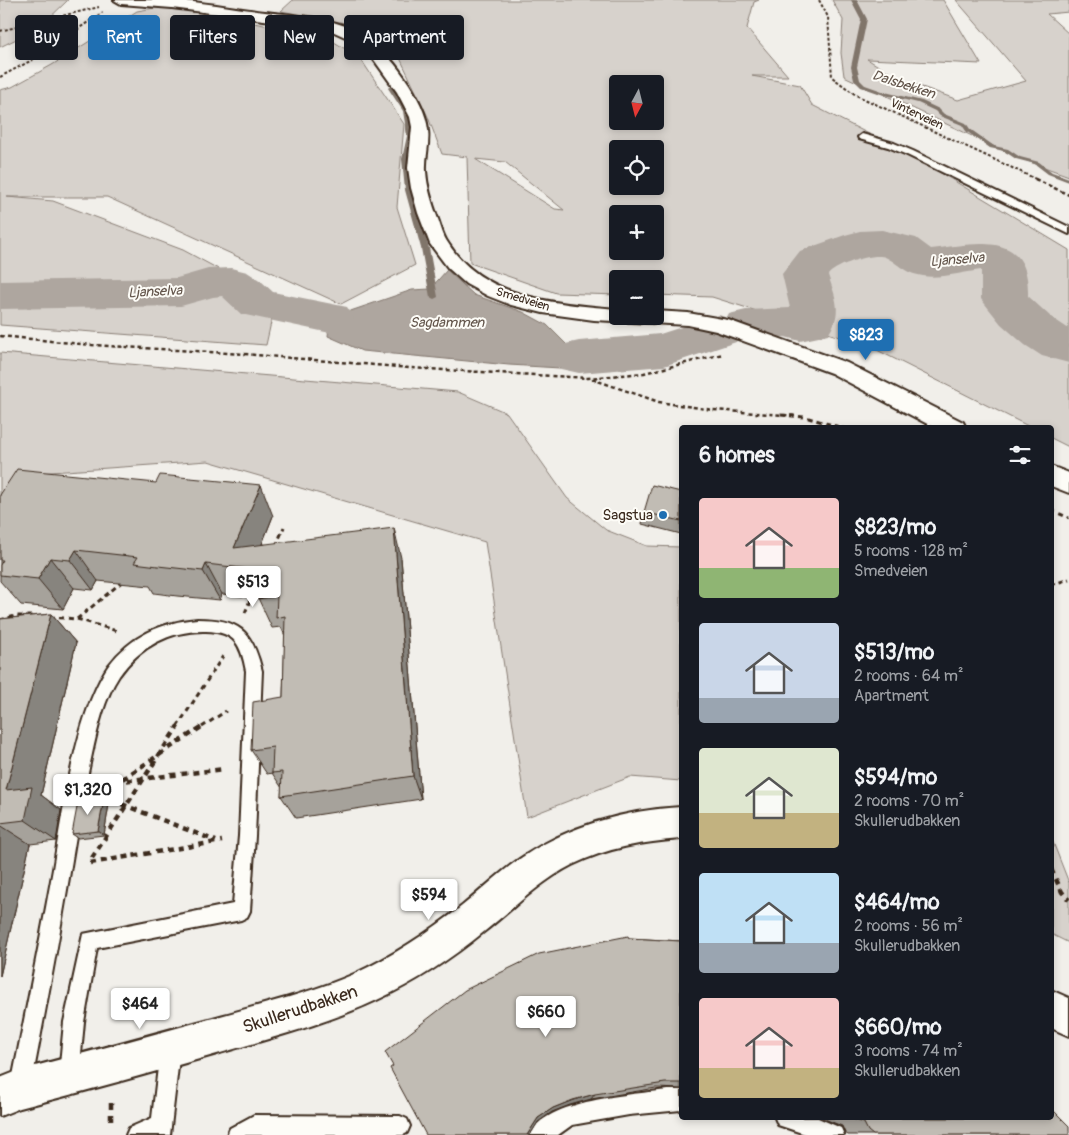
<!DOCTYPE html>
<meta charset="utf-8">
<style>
body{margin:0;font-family:Pangolin,sans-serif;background:#20242c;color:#f1f3f6;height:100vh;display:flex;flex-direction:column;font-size:19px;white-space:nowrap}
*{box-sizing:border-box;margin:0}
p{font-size:16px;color:#9ea1a6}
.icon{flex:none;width:28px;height:28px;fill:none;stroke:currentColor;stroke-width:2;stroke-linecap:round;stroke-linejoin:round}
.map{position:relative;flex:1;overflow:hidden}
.sheet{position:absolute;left:679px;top:425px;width:375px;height:695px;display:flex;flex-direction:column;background:#171b24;border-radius:5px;box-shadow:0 2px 8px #0003}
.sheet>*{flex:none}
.guide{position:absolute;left:15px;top:15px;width:475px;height:45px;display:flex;gap:10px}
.needle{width:32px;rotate:187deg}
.controls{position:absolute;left:609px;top:75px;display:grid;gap:10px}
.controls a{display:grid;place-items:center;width:55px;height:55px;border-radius:5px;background:#171b24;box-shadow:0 2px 8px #0003;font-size:25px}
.price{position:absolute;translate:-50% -42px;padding:0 11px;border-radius:5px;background:#fff;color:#222;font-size:16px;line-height:32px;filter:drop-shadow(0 1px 2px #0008)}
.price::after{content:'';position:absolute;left:50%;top:30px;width:15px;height:11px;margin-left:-8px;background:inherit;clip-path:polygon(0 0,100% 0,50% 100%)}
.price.current{background:#1f6fb2;color:#fff}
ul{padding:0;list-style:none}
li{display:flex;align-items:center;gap:15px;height:125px;padding:0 20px}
li span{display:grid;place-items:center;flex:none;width:140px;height:100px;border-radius:5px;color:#555}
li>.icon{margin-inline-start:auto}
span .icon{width:60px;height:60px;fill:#fffc;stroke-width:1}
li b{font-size:21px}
h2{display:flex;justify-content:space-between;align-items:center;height:60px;padding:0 20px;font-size:21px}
.pill{padding:0 18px;border-radius:5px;background:#171b24;box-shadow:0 2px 8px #0003;font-size:18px;line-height:45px}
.pill.current{background:#1f6fb2;color:#fff}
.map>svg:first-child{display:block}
</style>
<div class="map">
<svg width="1069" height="1135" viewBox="0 0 1069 1135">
<rect width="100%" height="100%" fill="#f1efea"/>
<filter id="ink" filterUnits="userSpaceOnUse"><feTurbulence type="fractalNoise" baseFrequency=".02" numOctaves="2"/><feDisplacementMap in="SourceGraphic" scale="10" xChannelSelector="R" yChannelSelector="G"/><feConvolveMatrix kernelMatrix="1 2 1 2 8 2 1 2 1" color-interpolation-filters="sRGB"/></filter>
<g filter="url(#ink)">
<path fill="#d7d2cc" stroke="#897e75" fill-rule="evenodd" d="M0 0H68L39 28 0 47Z
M293 0H759L754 2 747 28 788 76H752L800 85 812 105 916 158 1069 250V447L1051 438V428L1030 427 869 346 712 297 655 295V279H618L617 295 556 293 470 263 467 157 442 154 428 117 400 58 345 23 281 11ZM618 84H655V121H618ZM618 149H655V186H618ZM475 159 505 162 564 210 555 209ZM618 214H655V251H618Z
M832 0H943L981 64 867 59 900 79 958 100 1026 81 956 0H1069V12L1047 14 1069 34V176L1019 158 844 76 841 53 843 20Z
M166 6 326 37 360 58 404 124 397 207 415 265 341 304 107 197H7L53 201 183 250 276 300 266 345 0 325V90L12 87 52 65 137 11Z
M0 353 458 392 507 413 567 498 606 530 647 546 681 547V781L630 777 527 817 485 542 208 461 37 473 0 529Z
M1051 837 1069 883V943L1051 934Z"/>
<path fill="#aea69f" stroke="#80746b" d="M447 270 474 295 523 312 547 325 579 357 573 367 560 368 509 365 362 351 328 336 330 318 412 290 430 289Z"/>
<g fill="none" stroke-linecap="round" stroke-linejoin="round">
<path fill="#80746b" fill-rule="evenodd" d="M851 0H857L867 19 857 67 860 80 865 85 885 92 922 101 939 109 944 114 966 123 970 129 994 146 1008 149 1020 157 1039 162 1052 172 1069 178V182L1048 174 1035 164 1016 159 1004 151 990 148 966 131 962 125 940 116 935 111 918 103 881 94 861 87 854 80 851 67 861 19Z
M389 87H393L409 111 413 136 408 159 411 190 429 248 438 297 434 299 430 297 421 248 405 190 402 159 407 136 403 111 388 88Z"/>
<path fill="#aea69f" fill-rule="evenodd" d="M882 230 916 238 931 249C977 244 1030 229 1028 296L1051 317 1069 329V363L1042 356 1025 345 1001 324 981 299V270C965 272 938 279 923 276 903 273 900 264 885 257 874 252 835 265 828 275 836 299 843 312 828 335L800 341 785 337 746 340 738 338 736 342 664 366 579 373 561 369 554 357 561 345 579 341 660 334 719 315 727 318 729 314 746 310 790 308 782 274 800 251 845 235 860 231Z
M231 268 247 272 261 281 273 292 347 307 354 318 347 329 330 333 241 314 222 296 213 297 181 306 0 309V281L177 278 208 269Z"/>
<defs>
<path id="lane" d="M862 134 894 143 913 151 1069 227V234L907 155 888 147 859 139 858 137Z
M197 619C239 619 252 630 262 671L255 836 250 911 247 917 241 920 97 948 84 1022 79 1075 76 1082 69 1085 62 1082 59 1075 64 1022 83 934 233 904 239 836 246 671C241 645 236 632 206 631 171 630 140 646 119 676 104 699 98 727 92 754 84 791 77 828 71 866 59 939 45 1013 31 1086L28 1093 21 1096 14 1093 11 1086C25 1014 40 942 53 869 63 812 76 712 109 665 131 636 162 622 197 619Z
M170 1040 177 1043 180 1050 170 1135H126L129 1128 152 1118 160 1050 163 1043Z
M668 1090H681V1110L629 1115 572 1125 558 1135H530C544 1100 634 1094 668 1090Z
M254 1115 400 1116 407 1119 410 1126 407 1133 403 1135H227L230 1128Z
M775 1118H818L841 1128 844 1135H808L778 1125Z"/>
<path id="street" d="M114 0C133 0 152 0 171 0 202 2 234 8 265 12 297 16 335 17 364 35 388 50 426 100 428 130 430 144 425 157 426 171 427 187 432 203 438 219 441 227 443 236 448 243 483 299 558 304 618 309V316H655V311L688 313 728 320 847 363 963 422 966 428H935L831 373 716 331 688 325 594 320 543 313 511 305 488 296 466 284 448 268 430 244 418 213 411 188 408 168 412 127 410 117 397 92 372 57 354 41 332 31 310 26 172 8 121 4Z
M1051 466 1069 473V493L1051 486Z
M681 807V839C643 842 606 848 572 865 539 882 514 908 485 931 452 958 416 982 377 1000 326 1024 271 1038 217 1054 151 1073 86 1091 20 1108L0 1116V1078L20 1070C88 1052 156 1034 224 1015 267 1003 313 992 354 974 393 956 429 932 462 906 483 889 502 870 524 856 571 825 626 810 681 807Z
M1051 990 1069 998V1036L1051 1028Z"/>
</defs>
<use href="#lane" stroke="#3b2a1e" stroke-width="4"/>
<use href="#street" stroke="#3b2a1e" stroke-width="4"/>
<path stroke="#3b2a1e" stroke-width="2" stroke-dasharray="3 2" stroke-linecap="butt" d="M819 0 828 17 832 77 856 95 1038 180
M0 31 99 7
M0 77 34 59 103 12"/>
<path stroke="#3b2a1e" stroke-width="2.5" stroke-dasharray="4 3" stroke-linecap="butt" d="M1035 179 1069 195
M0 336 92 345 244 354 410 368 588 378 644 373 723 354
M592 379 659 402 713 410 797 416"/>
<path stroke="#3b2a1e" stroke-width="3" stroke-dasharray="5 4" stroke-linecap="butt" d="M781 415 805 417 843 428
M1051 510 1069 518
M276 546 284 527
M1051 585 1069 579
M245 613 252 595
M50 617 77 619 117 631
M77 619 123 581
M0 620 15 616H34
M177 727 223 656
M202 727 226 711"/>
<path stroke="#3b2a1e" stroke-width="4.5" stroke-dasharray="6 5" stroke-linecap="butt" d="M105 783 225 769
M104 791 203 726
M101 796 216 841
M92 858 178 726
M90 863 222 841
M1051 869 1062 892 1069 900
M111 1103V1122"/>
<use href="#lane" fill="#fdfcf7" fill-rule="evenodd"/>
<use href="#street" fill="#fdfcf7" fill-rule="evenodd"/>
</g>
<path fill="#a6a29b" stroke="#3b2a1e" d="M681 492V534L642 524 644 512Z
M0 495 273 516 262 544 401 558 421 799 296 818 281 796 282 788 272 773 267 774 251 750 283 697 285 636 281 627 272 628 258 598 222 594 220 600 177 596 154 593 150 586 98 581 93 590 74 588 63 609 21 605 0 581Z
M51 614 76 643 41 795 61 810 56 841 30 844 0 976V619Z
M109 804 104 835 78 838 72 834Z
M629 938 681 941V1089L656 1088 591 1099 570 1105 552 1112 538 1122 530 1135H426Z
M822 1118H1051L1069 1135H848L845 1133 842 1126Z"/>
<path fill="#87847e" stroke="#3b2a1e" d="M261 485 273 516 252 569 234 548Z
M394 528 401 558 421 799 413 776Z
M76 550 98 581 93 590 70 560Z
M50 558 74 588 63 609 38 579Z
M206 564 222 594 220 600 203 571Z
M51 614 76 643 41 795 61 810 56 841 25 820 6 790Z
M104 799 109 804 104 835 98 831Z
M0 825 30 844 0 976Z
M595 1094 591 1099 570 1105 552 1112 538 1122 530 1135H527L538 1118 553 1108 573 1100Z"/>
<path fill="#c1bcb4" stroke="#3b2a1e" d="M17 469 156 483 160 475 261 485 234 548 394 528 413 776 281 796 282 772 272 773 273 747 251 750 253 702 283 697 285 616 276 618 277 596 258 599 259 570 206 564 203 571 158 566 134 563 138 557 76 550 70 560 50 558 38 579 0 575V565L3 560H0V495Z
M652 485 681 492V521L644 512Z
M51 614 6 790 32 787 25 820 0 823V619Z
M104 799 98 831 72 834 78 802Z
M628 936 629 938 681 941V1083H665L595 1094 573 1100 553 1108 538 1118 527 1135H426L390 1068 393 1066 385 1052 465 990 539 954Z
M1051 1108 1069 1126V1135H873L868 1131 864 1123 850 1118H1051Z"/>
</g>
<circle fill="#1f6fb2" stroke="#fdfcf7" stroke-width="2" cx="663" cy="515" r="5"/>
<g text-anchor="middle" stroke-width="4" stroke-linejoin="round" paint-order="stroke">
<g font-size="12" fill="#3b2a1e" stroke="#fdfcf7">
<text transform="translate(917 114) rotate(25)" y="4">Vinterveien</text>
<text transform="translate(523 299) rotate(17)" y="4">Smedveien</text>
</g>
<g font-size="14" font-style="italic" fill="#63554b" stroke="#fdfcf7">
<text transform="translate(904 84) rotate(18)" y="5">Dalsbekken</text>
<text transform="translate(957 259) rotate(-5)" y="5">Ljanselva</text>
<text transform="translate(155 291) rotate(-3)" y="5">Ljanselva</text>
<text x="447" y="327">Sagdammen</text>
</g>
<g font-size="15" fill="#3b2a1e" stroke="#fdfcf7" text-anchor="end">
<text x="653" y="520">Sagstua</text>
</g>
<g font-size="18" fill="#3b2a1e" stroke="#fdfcf7">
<text transform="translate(300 1009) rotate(-18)" y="6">Skullerudbakken</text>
</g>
</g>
</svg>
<div class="controls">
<a><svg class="needle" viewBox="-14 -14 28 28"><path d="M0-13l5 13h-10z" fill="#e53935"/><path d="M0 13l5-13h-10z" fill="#9ea1a6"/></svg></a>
<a><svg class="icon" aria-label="locate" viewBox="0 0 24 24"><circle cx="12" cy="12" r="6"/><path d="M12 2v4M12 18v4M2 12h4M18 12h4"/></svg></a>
<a>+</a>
<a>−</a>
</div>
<b class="price current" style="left:866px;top:361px">$823</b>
<b class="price" style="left:253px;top:608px">$513</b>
<b class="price" style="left:88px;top:816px">$1,320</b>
<b class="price" style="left:429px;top:921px">$594</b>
<b class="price" style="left:140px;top:1030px">$464</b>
<b class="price" style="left:546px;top:1038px">$660</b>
<div class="guide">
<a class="pill">Buy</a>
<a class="pill current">Rent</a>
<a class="pill">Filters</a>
<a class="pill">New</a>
<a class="pill">Apartment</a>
</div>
<section class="sheet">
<h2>6 homes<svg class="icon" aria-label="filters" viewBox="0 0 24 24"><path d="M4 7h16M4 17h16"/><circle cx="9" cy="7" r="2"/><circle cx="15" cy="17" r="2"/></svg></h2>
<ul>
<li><span style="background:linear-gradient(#f6c9c9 70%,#8fb573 0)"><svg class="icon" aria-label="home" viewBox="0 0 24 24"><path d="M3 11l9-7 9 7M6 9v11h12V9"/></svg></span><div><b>$823/mo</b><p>5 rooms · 128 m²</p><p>Smedveien</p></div></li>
<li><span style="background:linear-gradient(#c9d6e8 75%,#9aa5b1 0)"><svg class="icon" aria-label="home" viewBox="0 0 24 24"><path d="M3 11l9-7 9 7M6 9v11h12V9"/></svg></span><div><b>$513/mo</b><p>2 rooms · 64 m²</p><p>Apartment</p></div></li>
<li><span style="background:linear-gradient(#dfe7d0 65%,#c2b280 0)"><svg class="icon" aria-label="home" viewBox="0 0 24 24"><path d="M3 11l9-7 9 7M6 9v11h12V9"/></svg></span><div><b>$594/mo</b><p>2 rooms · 70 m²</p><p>Skullerudbakken</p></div></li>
<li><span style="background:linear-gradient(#bfe0f5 70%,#9aa5b1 0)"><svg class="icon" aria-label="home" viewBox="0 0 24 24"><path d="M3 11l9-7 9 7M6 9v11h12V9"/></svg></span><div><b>$464/mo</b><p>2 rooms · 56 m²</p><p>Skullerudbakken</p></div></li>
<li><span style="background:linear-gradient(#f6c9c9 70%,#c2b280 0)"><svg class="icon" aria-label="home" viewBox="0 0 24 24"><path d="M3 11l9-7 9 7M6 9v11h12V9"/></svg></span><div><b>$660/mo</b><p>3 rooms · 74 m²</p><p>Skullerudbakken</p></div></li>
</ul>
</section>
</div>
